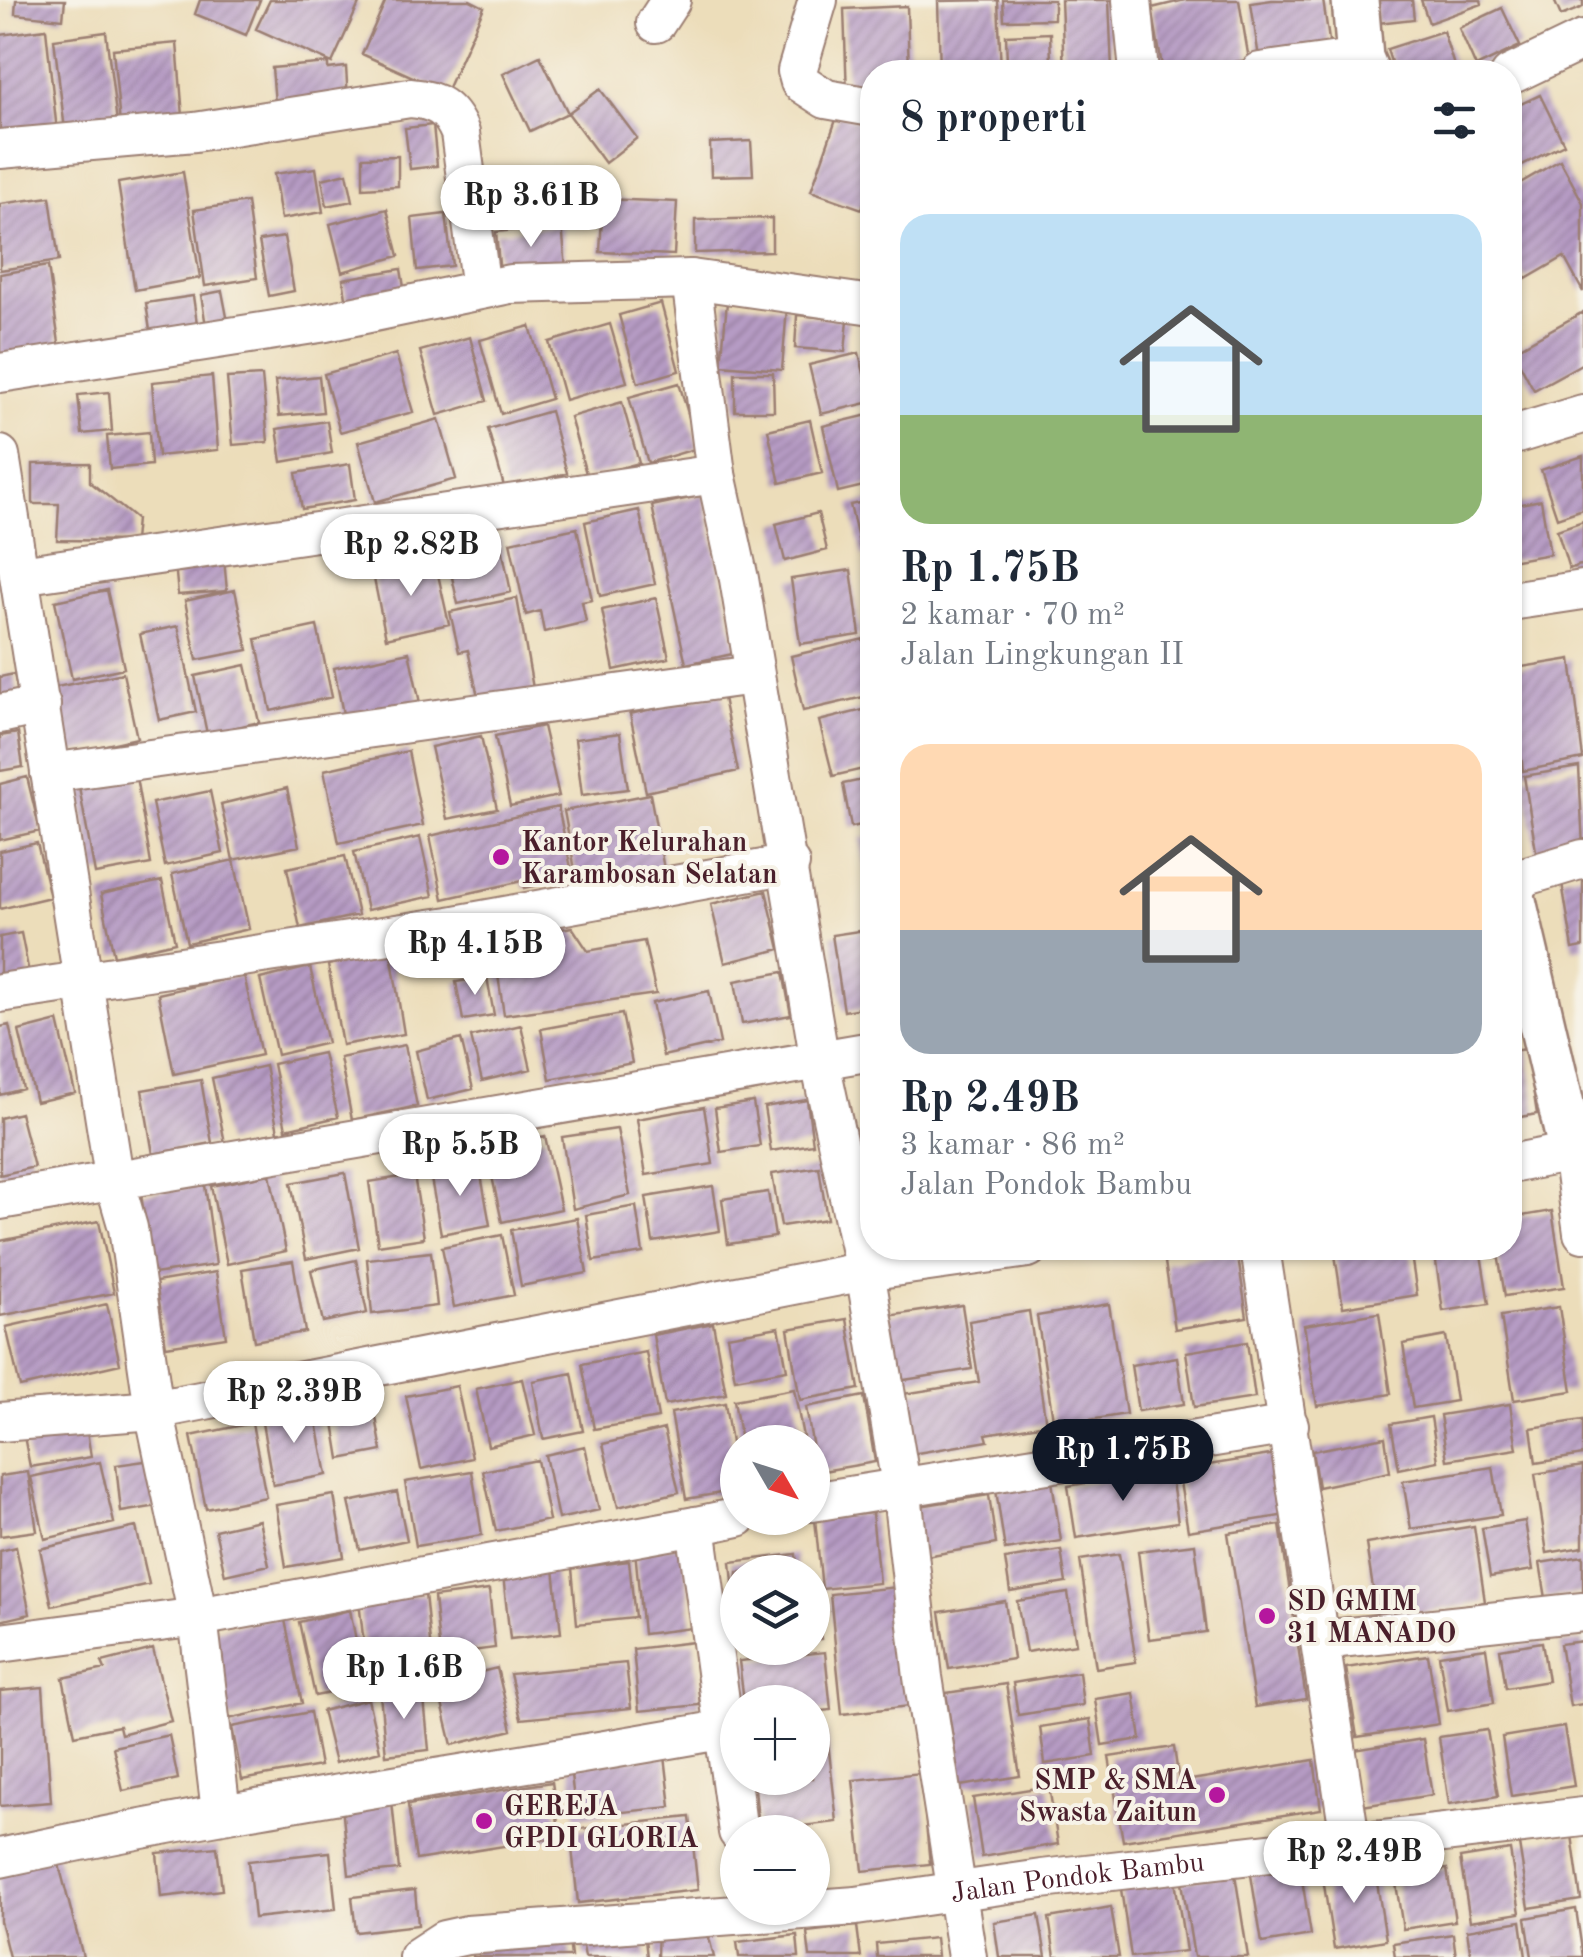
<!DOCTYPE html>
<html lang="id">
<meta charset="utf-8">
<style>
body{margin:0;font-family:"Old Standard TT",serif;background:#f2f2f3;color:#1f2937;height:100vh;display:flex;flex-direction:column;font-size:38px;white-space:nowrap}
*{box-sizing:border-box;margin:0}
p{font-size:32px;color:#747a83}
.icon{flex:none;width:55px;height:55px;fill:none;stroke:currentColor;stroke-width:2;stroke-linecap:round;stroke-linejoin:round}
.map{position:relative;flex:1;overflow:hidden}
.panel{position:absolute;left:860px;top:60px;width:662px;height:1200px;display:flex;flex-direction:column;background:#fff;border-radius:40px;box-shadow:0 2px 8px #0004}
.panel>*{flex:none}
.needle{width:65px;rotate:129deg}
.buttons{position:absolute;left:720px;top:1425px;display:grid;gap:20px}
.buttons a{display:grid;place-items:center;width:110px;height:110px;border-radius:50%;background:#fff;box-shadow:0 2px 8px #0004;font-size:50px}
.price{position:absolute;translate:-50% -85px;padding:0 22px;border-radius:35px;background:#fff;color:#222;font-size:32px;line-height:65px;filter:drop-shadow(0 2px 5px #0008)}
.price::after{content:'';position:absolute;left:50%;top:60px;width:30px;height:22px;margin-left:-15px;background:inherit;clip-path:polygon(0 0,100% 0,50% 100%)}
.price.current{background:#111827;color:#fff}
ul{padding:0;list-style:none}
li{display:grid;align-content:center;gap:20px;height:530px;padding:0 40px}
li span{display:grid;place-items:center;height:310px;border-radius:30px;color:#555}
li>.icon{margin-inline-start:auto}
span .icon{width:180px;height:180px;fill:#fffc;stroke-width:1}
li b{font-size:42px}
h2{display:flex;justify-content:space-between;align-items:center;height:120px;padding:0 40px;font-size:42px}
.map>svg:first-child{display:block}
</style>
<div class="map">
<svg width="1583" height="1957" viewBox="0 0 1583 1957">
<defs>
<pattern id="building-hatch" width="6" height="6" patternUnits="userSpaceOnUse" patternTransform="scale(2.5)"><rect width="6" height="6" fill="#b69bc4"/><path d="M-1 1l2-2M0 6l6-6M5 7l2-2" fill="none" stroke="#967e9f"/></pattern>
</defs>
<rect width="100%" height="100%" fill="#f7f3e8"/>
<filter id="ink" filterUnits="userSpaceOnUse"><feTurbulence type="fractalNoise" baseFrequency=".01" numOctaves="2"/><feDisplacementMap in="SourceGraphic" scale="20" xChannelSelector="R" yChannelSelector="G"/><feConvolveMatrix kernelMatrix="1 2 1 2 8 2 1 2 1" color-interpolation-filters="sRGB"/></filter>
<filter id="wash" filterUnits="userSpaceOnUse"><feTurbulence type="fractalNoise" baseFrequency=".0048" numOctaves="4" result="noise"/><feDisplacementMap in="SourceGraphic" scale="40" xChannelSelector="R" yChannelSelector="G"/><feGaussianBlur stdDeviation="2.25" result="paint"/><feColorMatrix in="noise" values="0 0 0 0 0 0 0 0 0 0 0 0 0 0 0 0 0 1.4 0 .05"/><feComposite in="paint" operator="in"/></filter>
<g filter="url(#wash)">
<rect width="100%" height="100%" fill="#ecddba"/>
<g id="blocks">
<path fill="url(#building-hatch)" d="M16 0H65L63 19 15 14Z
M200 0H260L246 35 195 14Z
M270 0H350L359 4 332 63 256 29Z
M386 0H470L484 7 446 92 362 54Z
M998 0 1001 72H940L938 1Z
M1003 0H1054V19L1004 20Z
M1061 0H1109L1112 70 1064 72Z
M1185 0H1239L1249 60 1163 72 1152 8Z
M1272 0H1323L1330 47 1259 58 1251 3Z
M1375 0H1412L1414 19 1377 23Z
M1421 0H1481L1482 4 1429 23Z
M1554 0H1583V7L1561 16Z
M907 6 909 72H872V94L847 95 844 9Z
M1502 8 1520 46 1476 67 1459 28Z
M46 29 57 131 0 138V35Z
M1443 31 1456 72H1394L1387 49Z
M106 32 117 123 65 130 54 39Z
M1050 33 1051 62 1007 64 1006 35Z
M177 43 184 129 121 135 113 49Z
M540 56 568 113 530 131 503 74Z
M328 63V69L346 67 348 100 276 115 272 68Z
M600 89 637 138 605 163 568 113Z
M1540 95 1564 144 1510 171V109Z
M838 114 872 126V180L862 209 811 191Z
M433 125 437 166 410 169 405 128Z
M751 141 753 175 711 176 710 143Z
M398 156V186L363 188V157Z
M1560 160 1583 203V292L1564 257 1526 279 1510 251V189Z
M316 168 323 212 281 219 274 174Z
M183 172 200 278 135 290 118 183Z
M347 173 353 201 327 206 322 179Z
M50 197 59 261 0 270V204Z
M603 199 677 202 674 255 600 252Z
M247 202 257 278 205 286 194 210Z
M387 209 399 256 342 272 330 224Z
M446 214 452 266 417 270 412 218Z
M772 218V251L695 253V220Z
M562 225 566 269 500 275 496 232Z
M284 237 294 291 269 296 259 241Z
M48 266 61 357 0 366V274Z
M401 269 406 300 348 309 343 279Z
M222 291 228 322 206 326 201 295Z
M193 296 199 337 152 344 146 303Z
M727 302 787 307 782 370 721 365Z
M661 303 679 371 638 383 619 315Z
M1583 312V363L1534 390 1513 351Z
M797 315 848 320 845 352 795 348Z
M610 324 627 382 565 400 549 342Z
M530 326 551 399 501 414 480 340Z
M470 337 487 401 438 415 420 351Z
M859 353 871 402 821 414 809 365Z
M396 354 413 412 340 432 324 374Z
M735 373H773L774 411H735Z
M212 376 218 450 158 456 152 382Z
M262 376 268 442 233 445 227 378Z
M319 376 323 412 279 416 275 381Z
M679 383 698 448 648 463 629 397Z
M109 392 112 431 82 434 78 395Z
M622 402 639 463 587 477 570 417Z
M550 411 567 473 505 490 488 429Z
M872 414V484L838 492 823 426Z
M439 419 456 479 375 502 358 442Z
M810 420 822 473 780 483 768 430Z
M327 421 332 453 282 462 277 429Z
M149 432 151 465 110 469 107 436Z
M1583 456V509L1557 518 1541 470Z
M90 463V482L136 519 134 541 57 540 59 504H33V464Z
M350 464 355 500 302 509 296 473Z
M704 495 737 653 686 664 652 506Z
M872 500V553L862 556 850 505Z
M1541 500 1550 554 1510 561V506Z
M639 510 655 584 600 596 585 522Z
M818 513 827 550 785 561 776 524Z
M1583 521V564L1569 569 1557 530Z
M577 528 592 600 582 602 586 622 544 632 540 611 526 615 510 542Z
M500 538 511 592 458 604 446 550Z
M224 559 227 591 178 595 175 563Z
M435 561 449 624 386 638 373 574Z
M851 570 860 635 800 644 791 579Z
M107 590 124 668 72 679 55 601Z
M235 590 248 650 197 660 185 601Z
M517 598 534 694 480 706 468 650 459 652 450 612Z
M656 598 669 658 614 670 602 610Z
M178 626 196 712 159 720 140 634Z
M317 626 332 697 271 711 256 639Z
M864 639 872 695 803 711 791 656Z
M409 652 420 703 344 719 334 668Z
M1571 659 1583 759 1523 771 1510 669Z
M246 665 259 722 207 734 195 676Z
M123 673 137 738 66 754 52 688Z
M14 674 20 702 0 707V677Z
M722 693 738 771 646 792 630 714Z
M871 708 872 767 833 776 819 721Z
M543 726 559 796 510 806 495 736Z
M18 733 23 767 0 771V736Z
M620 733 628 789 582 795 575 739Z
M481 736 497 809 447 819 431 747Z
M408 751 423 825 339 843 324 770Z
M1579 767 1583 848 1537 857 1524 776Z
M135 771 151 864 95 874 78 781Z
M27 777 40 831 0 840V784Z
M872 778V823L851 827 843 784Z
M287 788 299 846 233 860 221 804Z
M210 791 223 853 165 866 152 803Z
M650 794 664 869 578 886 564 811Z
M558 807 573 877 524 888 522 881 443 899 430 836Z
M872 836V891H871L860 839Z
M420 837 433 896 367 910 354 852Z
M37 843 50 897 0 909V851Z
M345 856 358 915 300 928 287 868Z
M234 860 249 929 187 943 172 874Z
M1583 873V947L1573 949 1561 877Z
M162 881 175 942 114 956 101 894Z
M766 891 780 949 725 963 711 904Z
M572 927 588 951 644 941 656 994 504 1015 493 942Z
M872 929V1006L844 1011 832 935Z
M21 933 31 983 0 989V937Z
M391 953 404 1034 342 1045 328 965Z
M310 967 327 1043 277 1055 260 979Z
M783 972 791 1015 742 1024 735 981Z
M244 975 261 1055 174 1074 158 994Z
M487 977 494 1015 463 1020 456 982Z
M709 991 720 1043 663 1056 652 1003Z
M622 1014 632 1063 550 1079 541 1029Z
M58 1021 75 1093 36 1102 19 1031Z
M9 1025 23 1089 0 1095V1027Z
M521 1025 531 1069 482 1081 471 1037Z
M461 1039 473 1089 427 1100 416 1051Z
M405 1045 417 1106 352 1120 340 1058Z
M1527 1049 1537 1114 1510 1119V1051Z
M323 1053 338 1117 286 1129 273 1064Z
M265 1066 278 1132 225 1143 212 1078Z
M201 1080 212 1143 153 1154 142 1090Z
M807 1100 813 1144 771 1151 764 1107Z
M753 1102 760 1146 721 1152 715 1108Z
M704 1107 713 1164 646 1175 637 1119Z
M20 1113 34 1167 0 1175V1118Z
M617 1129 630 1195 573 1209 562 1137Z
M545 1136 561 1209 502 1222 486 1149Z
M479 1164 490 1225 441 1234 430 1173Z
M819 1167 827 1219 781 1226 772 1174Z
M345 1173 359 1248 306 1259 291 1183Z
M270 1174 286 1251 227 1264 211 1186Z
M414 1175 424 1238 378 1245 369 1182Z
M205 1185 216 1265 153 1274 141 1194Z
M713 1186 720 1231 653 1242 646 1197Z
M768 1192 775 1237 728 1244 722 1199Z
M636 1206 643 1253 593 1261 586 1215Z
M1552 1211 1564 1287 1505 1296 1497 1248H1510V1218Z
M577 1218 587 1273 521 1286 511 1230Z
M99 1221 114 1293 0 1316V1241Z
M502 1235 514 1295 454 1307 442 1247Z
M1334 1248H1410L1417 1295 1343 1307Z
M1434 1248H1480L1489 1304 1443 1311Z
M1237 1251 1247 1317 1175 1329 1165 1262Z
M431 1252 437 1306 372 1314 367 1259Z
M356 1260 367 1313 323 1322 311 1270Z
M293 1261 305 1332 254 1341 242 1269Z
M216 1272 226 1337 166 1346 156 1282Z
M107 1304 120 1364 20 1387 6 1327Z
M1109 1304 1126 1414 1054 1426 1037 1316Z
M962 1305 972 1369 898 1381 888 1316Z
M1559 1307 1572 1391 1514 1400 1501 1316Z
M1029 1311 1046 1424 986 1434 988 1441 911 1454 903 1394 979 1382 969 1321Z
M1379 1313 1391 1394 1317 1406 1304 1325Z
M847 1319 859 1389 800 1400 788 1329Z
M713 1323 726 1394 665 1405 653 1335Z
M779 1327 787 1370 735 1379 727 1336Z
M1446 1336 1456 1401 1413 1408 1403 1344Z
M1247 1342 1255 1398 1194 1407 1186 1352Z
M646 1352 658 1418 594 1429 582 1364Z
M1177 1357 1184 1404 1138 1411 1131 1365Z
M572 1373 583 1431 543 1439 533 1381Z
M522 1379 535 1435 488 1446 476 1389Z
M370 1384 382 1451 340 1459 329 1392Z
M457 1386 472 1458 421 1469 406 1396Z
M794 1389 804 1442H741L734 1400Z
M864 1396 875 1462 817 1472 806 1407Z
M725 1403 738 1490 686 1499 671 1413Z
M1510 1404 1517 1449 1447 1460 1440 1415Z
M314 1407 327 1475 273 1485 261 1417Z
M1431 1417 1438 1461 1399 1469 1391 1424Z
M1583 1420V1455L1536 1463 1531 1428Z
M252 1423 266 1497 206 1509 191 1436Z
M86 1425 91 1457 30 1467 24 1436Z
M664 1429 679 1492 618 1507 603 1444Z
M1385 1437 1390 1472 1318 1487 1312 1451Z
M585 1446 599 1510 558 1519 545 1455Z
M1276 1454 1286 1515 1188 1531 1178 1470Z
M152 1460 158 1506 121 1512 116 1465Z
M537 1460 549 1520 496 1531 483 1471Z
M100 1462 114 1523 45 1539 31 1477Z
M1583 1466V1547L1547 1553 1535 1474Z
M1493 1467 1501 1515 1411 1529 1403 1481Z
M1170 1469 1178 1522 1076 1538 1068 1486Z
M472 1471 482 1535 416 1546 405 1482Z
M28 1472 37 1531 0 1536V1476Z
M1052 1481 1061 1541 1005 1550 996 1490Z
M397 1492 407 1540 360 1550 349 1502Z
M334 1495 344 1557 286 1567 276 1505Z
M989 1495 996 1544 920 1557 913 1507Z
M872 1513 879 1583 822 1589 815 1519Z
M259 1520 269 1565 225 1575 215 1530Z
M1525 1521 1533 1570 1490 1577 1482 1528Z
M1280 1525 1306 1699 1255 1707 1228 1533Z
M1474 1526 1485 1602 1378 1620 1366 1544Z
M136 1527 149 1584 52 1606 40 1549Z
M1195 1544 1206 1632 1149 1639 1138 1551Z
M683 1545 692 1628 643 1634 635 1550Z
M16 1547 30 1614 0 1621V1551Z
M1061 1550 1066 1583 1010 1592 1005 1559Z
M796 1554 797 1572H738L735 1603 731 1562Z
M1119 1554 1136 1662 1096 1668 1080 1560Z
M1583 1556V1593L1546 1598 1540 1563Z
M629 1561 635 1618 577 1624 572 1568Z
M554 1569 561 1633 510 1639 503 1575Z
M897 1587 910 1706 842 1714 830 1594Z
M489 1590 495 1648 440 1655 434 1597Z
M812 1593H816L821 1639 812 1640Z
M1068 1593 1076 1644 1026 1652 1017 1601Z
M425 1594 433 1672 368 1680 359 1601Z
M1005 1601 1013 1659 949 1669 940 1612Z
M350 1610 365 1686 315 1696 299 1622Z
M284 1615 302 1703 228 1719 210 1631Z
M1583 1641V1704L1570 1706 1560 1644Z
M694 1642 700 1705 639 1711 633 1649Z
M1542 1642 1548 1681 1506 1688 1500 1649Z
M1486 1648 1494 1703 1448 1711 1439 1655Z
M153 1649 171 1721 121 1734 119 1726 75 1735 63 1678 105 1669 102 1662Z
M825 1652 831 1710 812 1712V1702H744L739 1661Z
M1428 1655 1439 1724 1357 1737 1346 1668Z
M626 1663 631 1708 521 1719 510 1674Z
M497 1668 512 1730 452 1745 437 1683Z
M1079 1672 1083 1705 1018 1715 1013 1683Z
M1006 1684 1020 1776 960 1786 946 1693Z
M43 1687 51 1802 0 1806V1691Z
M423 1689 429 1750 386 1755 380 1694Z
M1134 1693 1141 1739 1102 1745 1095 1699Z
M368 1699 380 1751 335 1763 322 1711Z
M310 1712 320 1766 242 1780 232 1727Z
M1090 1719 1095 1756 1045 1764 1040 1727Z
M1564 1727 1574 1786 1511 1796 1502 1737Z
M1487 1730 1498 1796 1449 1804 1439 1737Z
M827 1733 837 1822 759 1831 754 1778H812V1734Z
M169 1735 178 1779 123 1791 113 1747Z
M1423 1739 1432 1795 1362 1806 1354 1750Z
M1174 1747 1179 1782 1314 1760 1321 1809 1123 1841 1109 1757Z
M665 1756 671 1807 576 1817 570 1766Z
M921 1773 930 1864 863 1871 853 1780Z
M552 1782 560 1837 416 1860 408 1805Z
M1049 1786 1058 1844 982 1857 973 1798Z
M392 1801 399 1870 349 1875 342 1806Z
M690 1817 698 1890 578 1903 570 1830Z
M1572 1835 1581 1900 1529 1908 1519 1844Z
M217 1847 222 1890 161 1897 157 1853Z
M1510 1850 1520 1913 1470 1921 1460 1858Z
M330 1852 336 1909 254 1918 248 1861Z
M56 1853 83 1957H9L0 1921V1869Z
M1374 1863 1386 1940 1334 1949 1322 1872Z
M1300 1867 1311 1935 1262 1943 1251 1875Z
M1447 1869 1455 1921 1403 1929 1395 1877Z
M1235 1874 1248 1957H1194L1182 1882Z
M1175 1881 1186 1951 1131 1957 1121 1889Z
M415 1890 418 1925 356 1932 352 1897Z
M1111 1907 1119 1957H1055L1049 1918Z
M1576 1909 1583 1957H1532L1526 1918Z
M1039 1915 1046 1957H999L994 1922Z
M1521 1921 1526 1957H1471L1467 1930Z
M705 1922 714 1957H657L658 1924Z
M857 1926 861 1957H810L807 1932Z
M568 1930 571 1957H473L472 1940Z
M1453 1934 1456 1957H1395L1393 1943Z
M797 1935 799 1957H739L737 1942Z
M935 1938 937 1957H877L876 1944Z
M645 1939 647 1957H585L583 1946Z"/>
</g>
</g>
<g filter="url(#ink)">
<use href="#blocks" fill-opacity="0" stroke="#9b7e72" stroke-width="2.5"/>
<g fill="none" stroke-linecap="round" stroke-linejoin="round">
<defs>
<g id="minor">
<path d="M818 0 797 71 800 82 826 99 872 107"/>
<path d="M1132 0 1139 72"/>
<path d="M656 23 671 0"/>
<path d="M1260 72 1360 58"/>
<path d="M1510 75 1583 40"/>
<path d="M0 149 195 132 410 98C436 100 450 108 460 133L481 289"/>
<path d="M691 279 716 474 739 579 820 1062 865 1271 901 1485 923 1677 967 1957"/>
<path d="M0 373 326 322 510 284 691 279 872 305"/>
<path d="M1510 436 1583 414"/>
<path d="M0 455 115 1183 128 1228 154 1410 198 1617 221 1812"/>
<path d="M20 575 716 474"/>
<path d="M1510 601 1583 590"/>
<path d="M0 714 41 705"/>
<path d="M50 773 753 675"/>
<path d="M1510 881 1583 859"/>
<path d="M0 993 450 926 790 864"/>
<path d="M1510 1164 1572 1152 1583 1233"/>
<path d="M0 1200 872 1051"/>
<path d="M1260 1248 1351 1845"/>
<path d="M0 1422 154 1410 865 1271 1028 1248"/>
<path d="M812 1502 1289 1425"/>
<path d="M696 1526 738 1517"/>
<path d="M1321 1640 1583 1612"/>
<path d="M0 1643 198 1617 696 1526 738 1832"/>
<path d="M0 1858C240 1805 484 1773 726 1729"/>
<path id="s1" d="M418 1957 444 1940 467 1935 856 1906 1042 1879 1583 1817"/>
</g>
<path id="tertiary" d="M1355 0 1360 58 1366 72
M1510 888 1572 1152 1583 1150"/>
</defs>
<use href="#minor" stroke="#9b7e72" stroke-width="42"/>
<use href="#tertiary" stroke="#9b7e72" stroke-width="50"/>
<use href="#minor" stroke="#fff" stroke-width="38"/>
<use href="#tertiary" stroke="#fff" stroke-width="45"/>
</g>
</g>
<g fill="#b5179e" stroke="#f7f3e8" stroke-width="4">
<circle cx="501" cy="857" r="10"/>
<circle cx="1267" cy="1616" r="10"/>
<circle cx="1217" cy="1795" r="10"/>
<circle cx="484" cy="1821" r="10"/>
</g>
<g text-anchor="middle" stroke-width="8" stroke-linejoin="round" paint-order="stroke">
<g font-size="28" font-weight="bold" fill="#4a1f2b" stroke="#f7f3e8" text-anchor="start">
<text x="521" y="851">Kantor Kelurahan<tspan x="521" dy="32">Karambosan Selatan</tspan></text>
<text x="1287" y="1610">SD GMIM<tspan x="1287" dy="32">31 MANADO</tspan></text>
<text x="1197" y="1789" text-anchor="end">SMP &amp; SMA<tspan x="1197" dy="32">Swasta Zaitun</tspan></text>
<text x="504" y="1815">GEREJA<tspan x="504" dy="32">GPDI GLORIA</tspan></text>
</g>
<g font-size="28" fill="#4a1f2b" stroke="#f7f3e8">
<text dy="10" stroke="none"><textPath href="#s1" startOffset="668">Jalan Pondok Bambu</textPath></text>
</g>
</g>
</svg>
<div class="buttons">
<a><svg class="needle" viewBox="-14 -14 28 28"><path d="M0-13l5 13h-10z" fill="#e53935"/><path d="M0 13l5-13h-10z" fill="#747a83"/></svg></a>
<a><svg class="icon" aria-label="layers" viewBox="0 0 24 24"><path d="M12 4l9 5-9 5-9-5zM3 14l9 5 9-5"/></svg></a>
<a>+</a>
<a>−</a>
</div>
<b class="price" style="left:531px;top:250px">Rp 3.61B</b>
<b class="price" style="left:411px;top:599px">Rp 2.82B</b>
<b class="price" style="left:475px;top:998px">Rp 4.15B</b>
<b class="price" style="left:460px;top:1199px">Rp 5.5B</b>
<b class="price" style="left:294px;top:1446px">Rp 2.39B</b>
<b class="price current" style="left:1123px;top:1504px">Rp 1.75B</b>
<b class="price" style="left:404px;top:1722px">Rp 1.6B</b>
<b class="price" style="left:1354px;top:1906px">Rp 2.49B</b>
<section class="panel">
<h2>8 properti<svg class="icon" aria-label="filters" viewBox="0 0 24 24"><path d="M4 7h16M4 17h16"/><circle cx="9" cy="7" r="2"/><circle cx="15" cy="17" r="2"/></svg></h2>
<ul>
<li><span style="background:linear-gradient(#bfe0f5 65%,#8fb573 0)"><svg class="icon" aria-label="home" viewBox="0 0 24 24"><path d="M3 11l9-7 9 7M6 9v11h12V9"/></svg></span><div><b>Rp 1.75B</b><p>2 kamar · 70 m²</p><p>Jalan Lingkungan II</p></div></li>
<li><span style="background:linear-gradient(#ffd9b3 60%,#9aa5b1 0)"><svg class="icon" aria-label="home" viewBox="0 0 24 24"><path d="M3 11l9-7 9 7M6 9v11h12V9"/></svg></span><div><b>Rp 2.49B</b><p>3 kamar · 86 m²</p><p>Jalan Pondok Bambu</p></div></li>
</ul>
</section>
</div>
